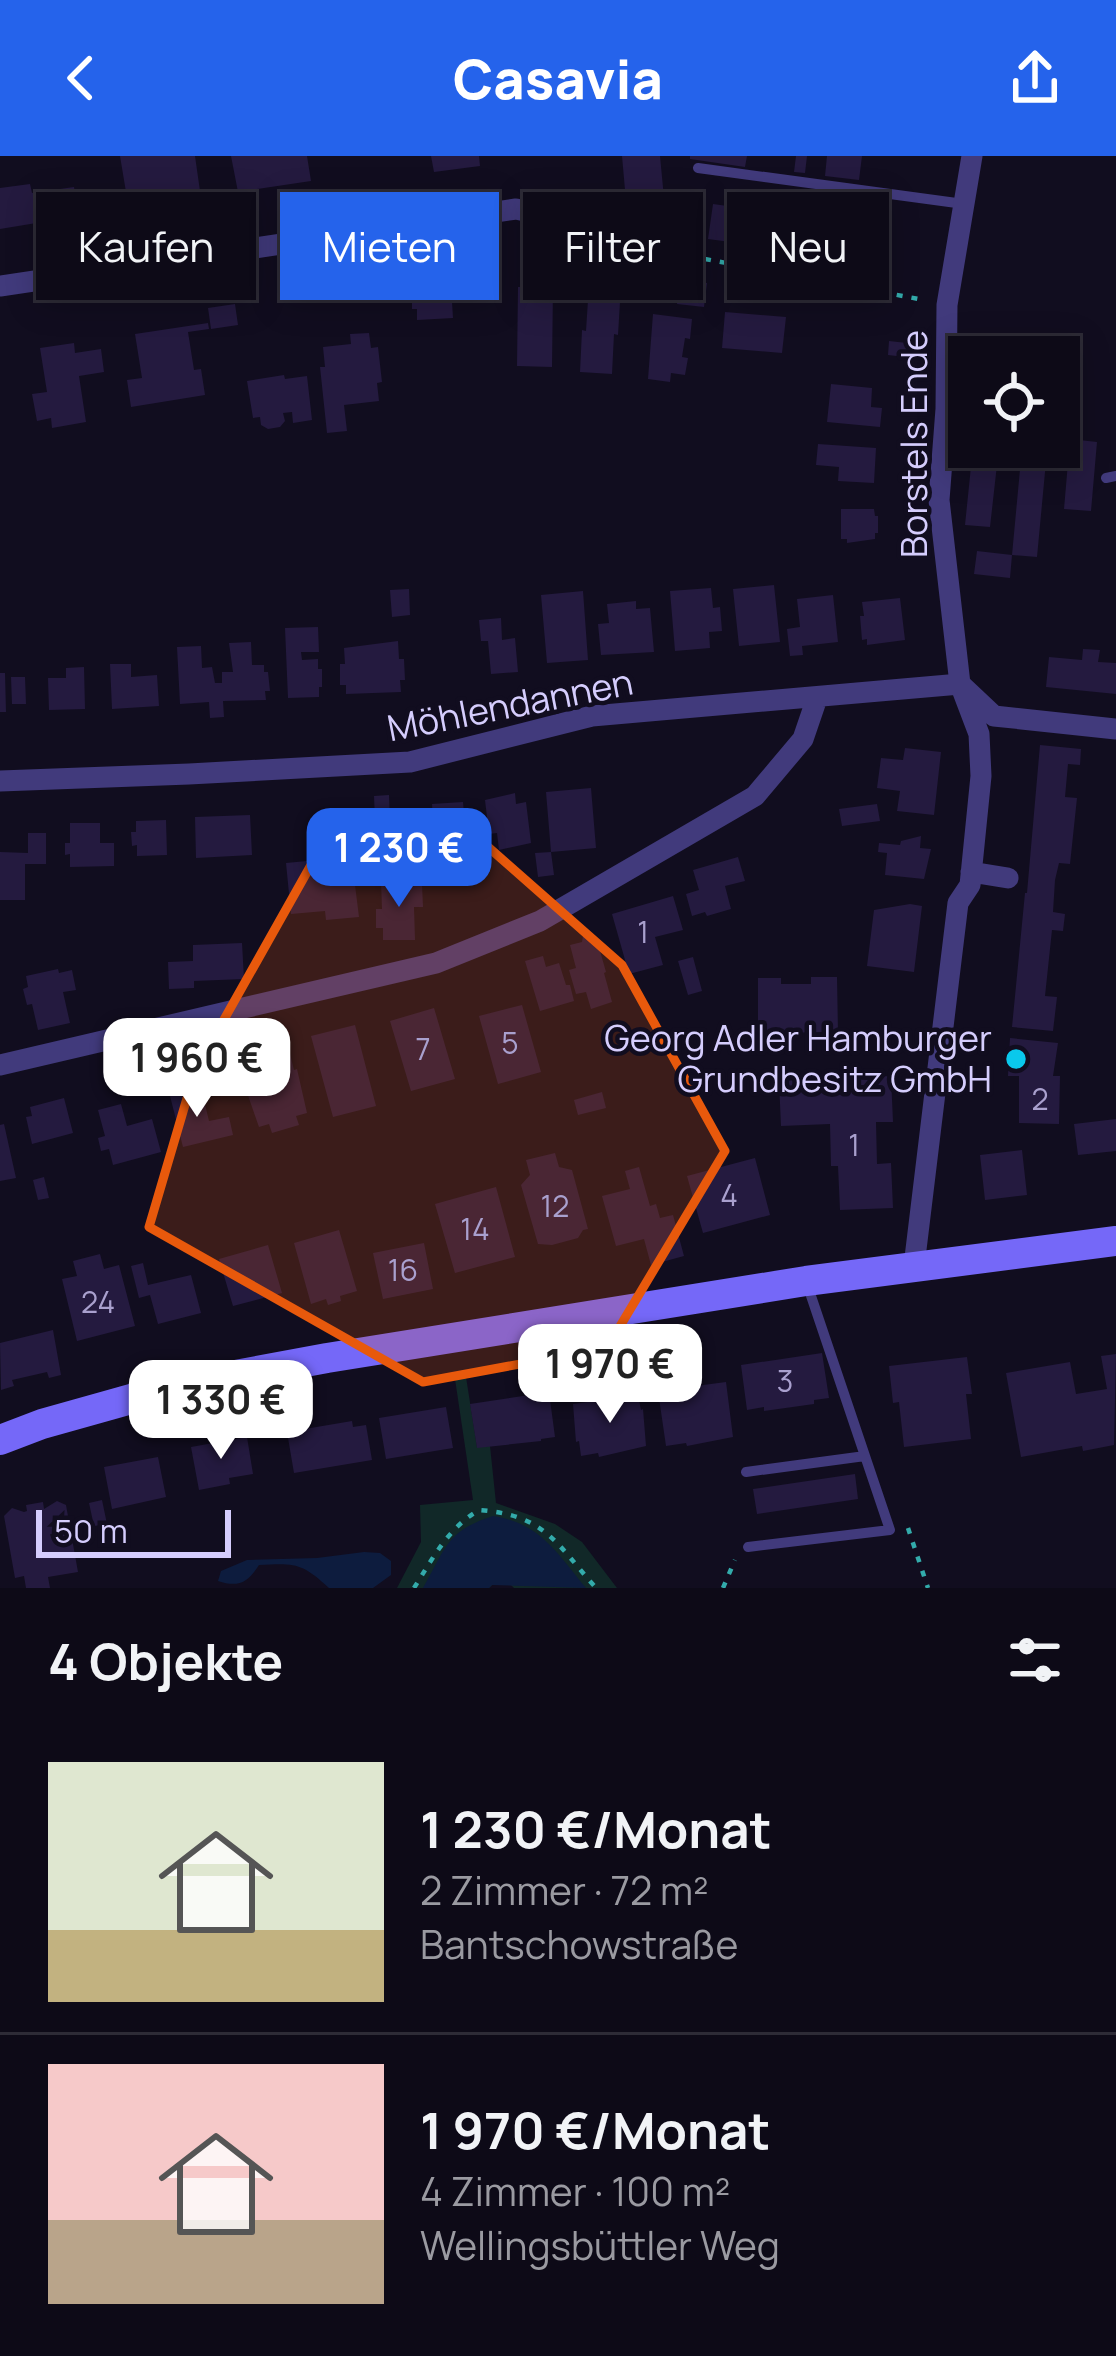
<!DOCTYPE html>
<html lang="de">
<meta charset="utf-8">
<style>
body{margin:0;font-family:Manrope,sans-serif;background:#161320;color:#f1f3f6;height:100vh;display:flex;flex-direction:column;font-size:45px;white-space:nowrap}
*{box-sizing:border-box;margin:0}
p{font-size:39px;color:#9a9aa1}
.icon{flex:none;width:66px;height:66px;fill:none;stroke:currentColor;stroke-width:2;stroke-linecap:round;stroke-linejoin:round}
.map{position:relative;height:1432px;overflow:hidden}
.sheet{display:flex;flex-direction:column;background:#0d0a17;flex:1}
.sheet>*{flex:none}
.top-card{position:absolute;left:36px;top:36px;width:1044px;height:108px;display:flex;gap:24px}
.fabs{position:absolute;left:948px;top:180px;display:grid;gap:24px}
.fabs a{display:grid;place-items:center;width:132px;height:132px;border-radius:0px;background:#0d0a17;box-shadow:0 6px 30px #0003,0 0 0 3px #2d2b36;font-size:60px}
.scale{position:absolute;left:36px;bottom:30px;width:195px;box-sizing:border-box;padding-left:12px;border:6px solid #d5cdfd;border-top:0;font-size:33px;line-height:42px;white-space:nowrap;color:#d5cdfd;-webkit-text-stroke:9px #110d1f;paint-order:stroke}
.price{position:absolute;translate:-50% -102px;padding:0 27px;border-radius:24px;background:#fff;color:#222;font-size:39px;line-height:78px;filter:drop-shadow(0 3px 6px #0008)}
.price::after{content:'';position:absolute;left:50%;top:72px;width:36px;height:27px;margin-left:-18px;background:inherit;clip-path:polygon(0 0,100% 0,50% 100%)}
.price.selected{background:#2563eb;color:#fff}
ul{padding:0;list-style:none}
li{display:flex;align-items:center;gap:36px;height:300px;padding:0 48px}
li+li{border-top:3px solid #2d2b36}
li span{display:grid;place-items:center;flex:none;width:336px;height:240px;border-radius:0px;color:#555}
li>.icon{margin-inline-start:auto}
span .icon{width:144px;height:144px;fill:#fffc;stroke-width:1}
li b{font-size:51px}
h2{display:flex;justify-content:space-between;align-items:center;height:144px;padding:0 48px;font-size:51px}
.chip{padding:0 42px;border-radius:0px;background:#0d0a17;box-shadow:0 6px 30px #0003,0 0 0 3px #2d2b36;font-size:42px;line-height:108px}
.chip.selected{background:#2563eb;color:#fff}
header{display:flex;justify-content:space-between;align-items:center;height:156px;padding:0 48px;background:#2563eb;color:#fff;font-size:54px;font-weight:800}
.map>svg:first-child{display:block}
</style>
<header><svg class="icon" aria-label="back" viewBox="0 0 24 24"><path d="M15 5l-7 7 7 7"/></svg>Casavia<svg class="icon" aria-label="share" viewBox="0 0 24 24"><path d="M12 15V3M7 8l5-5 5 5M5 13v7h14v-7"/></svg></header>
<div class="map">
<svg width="1116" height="1432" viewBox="0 0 1116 1432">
<rect width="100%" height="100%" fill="#110d1f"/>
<path fill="#112828" d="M466 1221 477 1291 490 1290 496 1347 555 1368 582 1386 617 1432H514L511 1429H492L489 1432H397L421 1386 420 1349 473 1344 455 1223Z"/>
<path fill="#0d1c3e" d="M493 1360C540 1367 557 1397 586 1432L492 1429 489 1432H423C446 1392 446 1375 493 1360Z
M364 1396 380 1397 391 1405V1419L373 1432H329C302 1407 296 1407 259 1409 248 1426 239 1432 218 1425L221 1415 247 1404 317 1402Z"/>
<path fill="#241a3f" d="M120 0H195L201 42 129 54Z
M231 0H307L311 25 238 36Z
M431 0H479L480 10 434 16Z
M622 0H660L664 42 626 45Z
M690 0H747L745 11 690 3Z
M796 0H807L805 17 794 16Z
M827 0H862L859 24 825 20Z
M30 28 32 37 74 31 79 60 0 73V32Z
M744 36 774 40 767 91 708 83 713 48 742 52Z
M680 124 707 127 704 151 677 148Z
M451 129 453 162 417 164V153H412V144H416L415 131Z
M518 131H553L552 211 517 210Z
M588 144 620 146 618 179 614 178 612 218 580 216 582 174 586 175Z
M235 148 238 169 211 173 208 152Z
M725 156 786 161 782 197 722 192Z
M653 158 692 163 690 183 685 182 682 201 688 202 685 219 671 217 670 226 648 223Z
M208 167 209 173 188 176 194 214 201 213 205 239 131 251 127 224 142 222 135 178Z
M369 177 371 192 378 191 382 226 377 227 379 245 344 249 347 275 327 277 320 211H325L323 191 351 188 350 178Z
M889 185 916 188 914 202 888 199Z
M74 187 75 197 101 193 104 216 79 220 86 266 52 272 51 262 37 265 32 238 47 236 40 192Z
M284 219 285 223 307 220 312 264 293 267 292 256 283 257 285 265 280 271 268 273 261 269 260 261 253 262 247 225Z
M831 228 872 232 871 251 882 252 880 271 827 266Z
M1070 283 1097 286 1091 355 1064 353Z
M818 288 876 292 874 327 838 325 839 311 816 309Z
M973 291H999L990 371 965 369Z
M1022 292 1047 295 1037 401 1012 399Z
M841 353H874L875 360H878V377H875V383L847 387V383H841Z
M977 395 1012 399 1010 422 974 418Z
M774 429 780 486 739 490 733 433Z
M711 432 713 452 720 451 722 475 709 476 710 492 675 495 670 435Z
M409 433 410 459 392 461 390 434Z
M583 435 588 504 547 507 541 439Z
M833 439 838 486 802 490 803 499 790 500 787 473 800 471 797 443Z
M900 442 905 484 867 489V483L862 484 860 460H864L862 446Z
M636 445V453L650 452 654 496 601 499 598 468 609 467 607 448Z
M501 462 502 484 515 482 518 516 491 518 488 485H481L479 464Z
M318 471 319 496H301L302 504 318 503V513H322V531H319V541L288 542 285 472Z
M398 485 399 503H404L405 524H400L401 536 346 538V529H340V508H345L344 492Z
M251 486 252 509H264V516H268L270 535H265L266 544 223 545 224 561 210 562 209 546 180 548 177 491 201 490 202 512 212 511 215 527H222V516H233L229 487Z
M1083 493 1100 494 1098 506 1116 507V538L1046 531 1049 501 1082 504Z
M110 508H131V521L157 519 159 550 112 553Z
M84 511 85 553 49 554 48 522H66V512Z
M0 517H5L6 556H0Z
M11 521H25L26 548H12Z
M1040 589 1081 593 1080 609 1068 608 1065 641 1077 642 1070 708 1059 707 1055 724 1053 756 1065 758 1063 775 1052 774 1045 840 1057 841 1053 875 1012 871 1025 737H1027Z
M905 592 941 596 934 659 897 655 900 635 877 632 881 602 903 604Z
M591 632 596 692 551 696 546 636Z
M515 637 516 648 526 646 531 687 499 694 497 677 489 678 485 644Z
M389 639 390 663 375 664 374 640Z
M463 646 466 679 434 681 432 648Z
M877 648 880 665 842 670 839 653Z
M250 659 252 699 196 702 195 661Z
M166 664 167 699 137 700V689L132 690 131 676H136V665Z
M70 667H100V687H114V710L70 711V698L65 699V687H70Z
M28 677H46V708H25V744H0V696L28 697Z
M921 680 920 692 931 693 924 723 885 719 887 697 878 696 879 687 900 689 901 685Z
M551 696 554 719 538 721 535 697Z
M738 701 745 725 725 730 731 753 707 760 705 756 692 760 686 738 699 734 693 714Z
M307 705 308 715 344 711 347 730 355 729 359 761 326 764 325 755 291 758 286 707Z
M399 723V728H422L423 751H414L415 784H383V772H376V753H382L381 724Z
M673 740 683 774 655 781 663 809 629 818 612 758Z
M910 748 922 750 914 816 867 810 874 754Z
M592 777 596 781 606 816 604 817 612 846 591 853 586 836 576 838 569 814 576 812 570 789 582 786 583 780Z
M242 787 244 823 194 825V832L169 833 168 806 193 805V789Z
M543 800 546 811 559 807 566 829H570L574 845 540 855 525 805Z
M693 801 702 835 688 839 678 805Z
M58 813 59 817 72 814 76 834 63 836 70 867 38 874 32 848 27 849 23 833 28 831 26 820Z
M811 821H837L838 876 758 877V822H781V828H811Z
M522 849 541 916 498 928 479 860Z
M434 852 455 923 411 935 390 865Z
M355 869 376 950 333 961 311 880Z
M214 877 221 901 200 907 193 883Z
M1010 882 1058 887 1053 920H1060L1059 968 1019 967V920H1008Z
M273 891 290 898 294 914 297 913 307 957 296 960 299 969 272 977 269 968 259 971 244 928H247L242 911 251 897 260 902 268 899Z
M891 920 893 966H876L877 1008 891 1007 893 1052 840 1054 838 1010H831L830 968 781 970 779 925Z
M201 932 209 965 229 961 233 979 183 991 170 940Z
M602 936 606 952 578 959 574 944Z
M64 942 73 977 32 988 26 961 32 960 30 951Z
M121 948 127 970 152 963 161 996 113 1009 109 993 101 995 98 982 105 980 98 954Z
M1116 963V995L1078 999 1074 968Z
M4 968 16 1022 0 1025V969Z
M1022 994 1027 1039 985 1044 980 999Z
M555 997 559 1011 572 1014 588 1073 583 1074 578 1082 552 1089 538 1088 521 1029 530 1019 526 1004Z
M755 1002 770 1059 703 1077 687 1020Z
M639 1011 650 1050 656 1048 660 1062 673 1059 684 1100 651 1109 644 1083 616 1090 602 1040 630 1033 625 1015Z
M44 1021 49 1042 38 1044 33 1024Z
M496 1031 515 1101 455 1117 435 1048Z
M339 1074 357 1135 340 1140 341 1145 328 1149 326 1143 311 1148 294 1087Z
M424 1087 433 1133 383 1143 373 1097Z
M268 1089 282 1137 233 1150 219 1103Z
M100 1098 104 1113 119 1109 135 1170 77 1185 62 1123 77 1120 73 1105Z
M143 1107 148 1129 191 1119 201 1157 158 1168 150 1139 139 1142 131 1110Z
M53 1174 61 1219 49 1222 47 1216 12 1224 14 1230 1 1234 0 1187Z
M822 1197 829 1242 814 1244V1248L764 1255V1251L747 1254 741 1209Z
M1116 1198 1114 1289 1083 1295 1082 1290 1021 1301 1006 1217 1070 1206 1076 1238 1107 1233 1101 1200Z
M967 1201 972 1238H966L971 1283 904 1291 899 1246 893 1247 889 1210Z
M726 1226 733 1281 687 1290 686 1287 666 1290 658 1235Z
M549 1236 555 1281 541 1283V1285L477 1292 470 1248Z
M638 1239 641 1254 643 1253 646 1290 599 1301 598 1297 581 1300 579 1285 576 1286 573 1248Z
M446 1251 453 1292 386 1303 379 1262Z
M352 1265 353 1271 366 1269 372 1304 294 1317 287 1276Z
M247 1281 253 1318 229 1322 230 1328 199 1334 191 1291Z
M158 1301 166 1341 112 1353 104 1311Z
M855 1318 858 1343 757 1358 753 1333Z
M102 1344 107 1368 94 1370 89 1347Z
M57 1345 66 1349 78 1416 48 1421 50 1432H26L24 1420 15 1422 4 1360 12 1352 24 1356 27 1355 26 1349 43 1346 44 1353Z"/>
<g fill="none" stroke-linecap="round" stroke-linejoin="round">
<path stroke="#33abab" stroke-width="4.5" stroke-dasharray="6 9" stroke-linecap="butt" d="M705 103 924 144
M908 1372 928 1432
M414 1432C433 1402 448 1372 479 1354 545 1359 556 1387 596 1432
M723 1432 735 1404"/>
<path stroke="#413a7c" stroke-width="10" d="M698 12 964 48
M561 63 603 86 690 100
M1106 322 1116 320
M746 1316 865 1300
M748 1391 890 1374 807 1128"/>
<path stroke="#413a7c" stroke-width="21" d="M0 130 516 53 561 63
M0 625 189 618 410 606 592 560 960 528 994 560 1116 573
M971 716 1008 722
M0 909 436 807 540 765 755 640 803 583 817 542
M914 1110 958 747 970 729 981 620 979 578 960 528 939 344 946 253 947 149 972 0"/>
<path stroke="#7568f8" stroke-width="30" d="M0 1284 42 1268 181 1229 327 1202 806 1125 1116 1085"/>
</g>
<path fill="#e8590c" fill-opacity="0.2" stroke="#e8590c" stroke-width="9" stroke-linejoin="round" d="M479 683 622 809 725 995 607 1192 423 1226 149 1071 195 915 311 709Z"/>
<circle fill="#0ac8ec" stroke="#110d1f" stroke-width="4.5" cx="1016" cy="903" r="12"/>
<g text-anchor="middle" stroke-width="9" stroke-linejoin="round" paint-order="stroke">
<g font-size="30" fill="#a9a0ce">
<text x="643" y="787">1</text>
<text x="510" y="898">5</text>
<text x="423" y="904">7</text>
<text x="1040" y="954">2</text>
<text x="854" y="1000">1</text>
<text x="729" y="1050">4</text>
<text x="555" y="1061">12</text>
<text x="475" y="1084">14</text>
<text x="403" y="1125">16</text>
<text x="98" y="1157">24</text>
<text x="785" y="1236">3</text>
</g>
<g font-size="36" fill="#d5cdfd" stroke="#110d1f">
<text transform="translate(914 288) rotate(-90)" y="13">Borstels Ende</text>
<text transform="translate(510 549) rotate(-11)" y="13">Möhlendannen</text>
</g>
<g font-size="36" fill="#d5cdfd" stroke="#110d1f" text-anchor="end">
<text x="992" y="895">Georg Adler Hamburger<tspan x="992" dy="41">Grundbesitz GmbH</tspan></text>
</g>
</g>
</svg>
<div class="fabs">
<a><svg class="icon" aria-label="locate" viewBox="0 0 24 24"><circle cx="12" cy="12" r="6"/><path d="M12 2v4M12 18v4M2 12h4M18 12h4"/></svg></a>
</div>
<div class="scale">50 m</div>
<b class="price selected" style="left:399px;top:754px">1 230 €</b>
<b class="price" style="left:197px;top:964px">1 960 €</b>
<b class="price" style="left:610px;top:1270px">1 970 €</b>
<b class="price" style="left:221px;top:1306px">1 330 €</b>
<div class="top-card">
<a class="chip">Kaufen</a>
<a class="chip selected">Mieten</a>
<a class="chip">Filter</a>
<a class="chip">Neu</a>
</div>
</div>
<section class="sheet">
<h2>4 Objekte<svg class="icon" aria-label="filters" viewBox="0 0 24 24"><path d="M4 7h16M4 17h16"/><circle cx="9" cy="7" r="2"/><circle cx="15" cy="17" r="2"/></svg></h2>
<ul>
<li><span style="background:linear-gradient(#dfe7d0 70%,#c2b280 0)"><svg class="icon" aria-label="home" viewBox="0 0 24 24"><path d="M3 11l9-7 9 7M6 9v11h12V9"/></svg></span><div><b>1 230 €/Monat</b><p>2 Zimmer · 72 m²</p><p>Bantschowstraße</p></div></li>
<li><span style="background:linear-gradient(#f6c9c9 65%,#b9a48a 0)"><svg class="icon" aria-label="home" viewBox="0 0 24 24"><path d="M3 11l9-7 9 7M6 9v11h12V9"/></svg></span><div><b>1 970 €/Monat</b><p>4 Zimmer · 100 m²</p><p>Wellingsbüttler Weg</p></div></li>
</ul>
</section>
